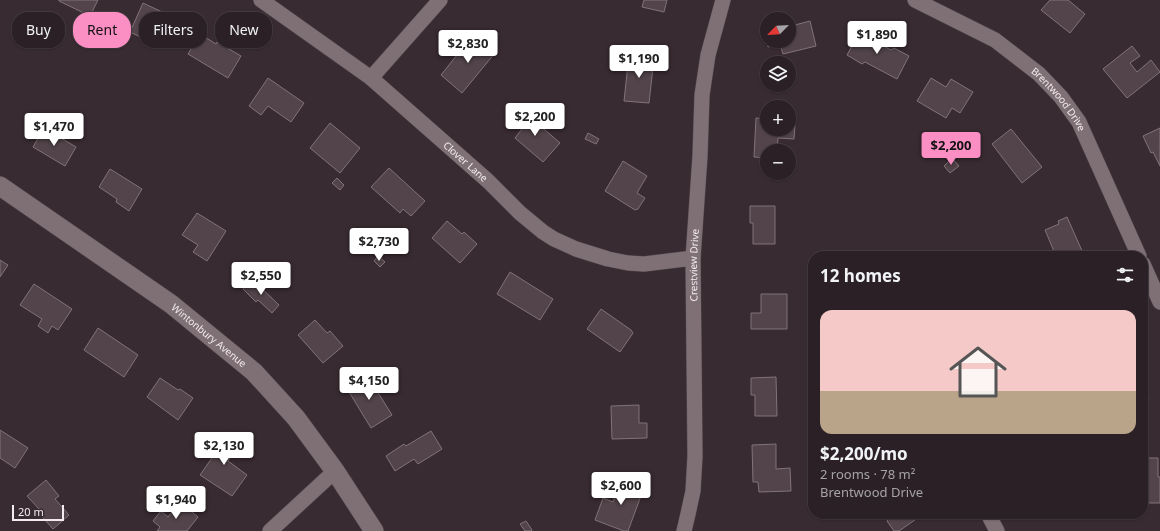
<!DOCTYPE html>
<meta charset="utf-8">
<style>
body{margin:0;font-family:"Noto Sans",sans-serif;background:#32282d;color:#f1f3f6;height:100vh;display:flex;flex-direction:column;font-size:15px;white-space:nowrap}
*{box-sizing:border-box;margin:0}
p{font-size:13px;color:#a5a3a7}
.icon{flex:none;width:22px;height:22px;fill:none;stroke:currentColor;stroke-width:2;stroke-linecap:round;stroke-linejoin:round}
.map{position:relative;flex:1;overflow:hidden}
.side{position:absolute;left:808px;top:251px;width:340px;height:268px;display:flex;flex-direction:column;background:#2a2025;border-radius:16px;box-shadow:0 1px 3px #0004,0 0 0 1px #463e42}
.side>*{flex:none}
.top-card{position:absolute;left:12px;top:12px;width:380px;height:36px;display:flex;gap:8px}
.needle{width:26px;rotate:246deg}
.tools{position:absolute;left:760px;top:12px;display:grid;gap:8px}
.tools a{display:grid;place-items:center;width:36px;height:36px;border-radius:50%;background:#2a2025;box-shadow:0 1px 3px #0004,0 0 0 1px #463e42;font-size:20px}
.scale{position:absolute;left:12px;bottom:10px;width:52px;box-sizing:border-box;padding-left:4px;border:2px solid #f3ebee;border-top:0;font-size:11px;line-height:14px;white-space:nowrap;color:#f3ebee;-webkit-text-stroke:3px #382b31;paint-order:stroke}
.price{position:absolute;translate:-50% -34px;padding:0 9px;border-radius:4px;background:#fff;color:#222;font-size:13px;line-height:26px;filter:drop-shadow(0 1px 2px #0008)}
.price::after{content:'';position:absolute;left:50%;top:24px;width:12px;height:9px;margin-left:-6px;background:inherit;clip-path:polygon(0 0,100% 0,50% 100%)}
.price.on{background:#fb8fc4;color:#111}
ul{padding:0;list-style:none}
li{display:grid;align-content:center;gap:8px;height:212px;padding:0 12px}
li+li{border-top:1px solid #463e42}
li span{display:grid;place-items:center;height:124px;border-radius:12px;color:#555}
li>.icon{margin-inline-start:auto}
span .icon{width:72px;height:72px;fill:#fffc;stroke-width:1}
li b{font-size:17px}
h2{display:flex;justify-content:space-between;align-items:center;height:48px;padding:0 12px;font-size:17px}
.tag{padding:0 14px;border-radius:16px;background:#2a2025;box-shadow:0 1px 3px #0004,0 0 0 1px #463e42;font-size:14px;line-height:36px}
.tag.on{background:#fb8fc4;color:#111}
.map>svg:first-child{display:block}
</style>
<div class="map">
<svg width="1160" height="531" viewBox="0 0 1160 531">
<rect width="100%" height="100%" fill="#382b31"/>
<path fill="#52444a" stroke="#827379" d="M59 0H98L90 16 59 1Z
M644 0H667L664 12 642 7Z
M1050 0H1068L1085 14 1070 33 1041 10Z
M143 3 177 19 163 48 130 32Z
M788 15 791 26 810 21 816 46 783 54 780 44 768 47 762 22 767 21V41H789V19H773Z
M854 30 891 50 894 48 909 56 897 79 865 62 862 64 847 55 853 44 848 41Z
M200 34 216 44 217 42 241 56 228 78 188 54Z
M473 35 495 53 462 93 441 75Z
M1132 46 1140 56 1130 63 1137 72 1151 60 1160 72 1127 98 1103 69Z
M629 55 654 58 649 103 624 101Z
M268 78 304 103 291 122 268 106 261 115 249 106Z
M931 78 946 87 951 79 973 92 960 113 952 108 946 118 917 101Z
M522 110 560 143 543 162 515 138 522 129 513 121Z
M756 118 767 119V129H789V125H795L794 139 778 138 777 151H767V158L754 157Z
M330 123 360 148 340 173 310 148Z
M44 128 76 147 65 166 33 147Z
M1160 128V166L1153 152 1151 153 1143 136Z
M1011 129 1042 167 1022 183 992 144Z
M588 133 599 139 596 144 585 139Z
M952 158 959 166 950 173 944 166Z
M623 161 647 176 637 193 645 198 638 209 635 210 605 191Z
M389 168 425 201 411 216 403 209 400 213 371 187Z
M110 169 142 189 129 211 116 202 117 199 99 187Z
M337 178 344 185 340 190 332 183Z
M750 206H775V244H753V223H750Z
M197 213 226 231 207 261 193 252 198 245 182 235Z
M1067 217 1083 253 1076 256H1056L1045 230 1059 224 1058 221Z
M447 221 462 234 464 232 477 244 460 263 432 238Z
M378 256 385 262 380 267 374 261Z
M0 260 8 265 0 277Z
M510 272 553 299 540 320 497 294Z
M252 279 279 305 272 313 258 300 256 302 243 289Z
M34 284 72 309 58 330 52 326 48 333 38 326 42 319 20 305Z
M761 294H787V329H751V313H761Z
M601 309 631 330 633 333 620 352 587 329Z
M315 320 327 333 330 331 343 346 323 363 298 335Z
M98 328 138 355 124 377 84 350Z
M367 375 392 415 371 428 346 387Z
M776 377 777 416H755V395H751V378Z
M160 378 178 390 180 389 193 398 178 420 147 397Z
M1143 385 1149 399 1144 401 1147 410 1143 412Z
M639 405V423H647V438L612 439 611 406Z
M0 430 28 448 15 468 0 458Z
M431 431 442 449 418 464 414 459 395 471 386 456 404 444 406 446Z
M224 432 240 443 228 461 247 475 232 496 200 475 214 455 210 452Z
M776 444V469L790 468 791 491 759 492 758 482H753L752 445Z
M1143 458H1158V477H1160V503H1144Z
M623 477 645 485 628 531H624L595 520 603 498 613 502Z
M46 480 59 496 55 499 69 515 53 529 38 512 40 510 27 496Z
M180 502 198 517 187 531H157L160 527 153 521 161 511 168 517Z
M886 514H916L919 517 899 531H894L887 521 889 519Z
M526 521 532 530 531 531H525L520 524Z"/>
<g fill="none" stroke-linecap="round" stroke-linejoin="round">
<defs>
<g id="minor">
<path id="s1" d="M261 0 371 78 488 181 520 213 543 232 554 239 576 249 608 259 628 263 644 264 693 258"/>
<path id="s2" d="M915 0 995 40 1039 74 1061 97 1079 122 1139 256"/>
<path d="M371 78 440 0"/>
<path d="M1143 264 1160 302"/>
<path d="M988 514 997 531"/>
<path d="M270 531 335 471"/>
<path id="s3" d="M684 531 688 514 693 491 695 456 693 258 700 156 702 95 708 55 723 0"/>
</g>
<g id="tertiary">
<path id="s4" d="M0 186 171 304 254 372 296 418 335 471 374 531"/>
</g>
</defs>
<use href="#minor" stroke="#52484c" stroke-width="16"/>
<use href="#tertiary" stroke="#52484c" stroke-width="20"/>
<use href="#minor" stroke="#7f7076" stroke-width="15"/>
<use href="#tertiary" stroke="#7f7076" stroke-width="19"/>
</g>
<g text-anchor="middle" stroke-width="3.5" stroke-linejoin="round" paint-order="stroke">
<g font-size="10" fill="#f3ebee" stroke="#382b31">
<text dy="4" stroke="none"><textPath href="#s2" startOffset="177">Brentwood Drive</textPath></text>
<text dy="4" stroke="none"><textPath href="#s1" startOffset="261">Clover Lane</textPath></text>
<text dy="4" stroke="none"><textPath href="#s3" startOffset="267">Crestview Drive</textPath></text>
<text dy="4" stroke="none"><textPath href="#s4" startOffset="257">Wintonbury Avenue</textPath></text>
</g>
</g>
</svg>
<div class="tools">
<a><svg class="needle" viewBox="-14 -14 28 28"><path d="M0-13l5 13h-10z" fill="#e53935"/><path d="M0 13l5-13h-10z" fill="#a5a3a7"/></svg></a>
<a><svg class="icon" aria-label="layers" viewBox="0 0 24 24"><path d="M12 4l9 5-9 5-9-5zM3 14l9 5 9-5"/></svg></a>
<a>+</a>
<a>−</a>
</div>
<div class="scale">20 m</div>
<b class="price" style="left:877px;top:55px">$1,890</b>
<b class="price" style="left:468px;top:64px">$2,830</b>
<b class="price" style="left:639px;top:79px">$1,190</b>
<b class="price" style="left:535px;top:137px">$2,200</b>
<b class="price" style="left:54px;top:147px">$1,470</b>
<b class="price on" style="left:951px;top:166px">$2,200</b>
<b class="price" style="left:379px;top:262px">$2,730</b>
<b class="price" style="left:261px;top:296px">$2,550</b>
<b class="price" style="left:369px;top:401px">$4,150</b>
<b class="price" style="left:224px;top:466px">$2,130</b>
<b class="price" style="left:621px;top:506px">$2,600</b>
<b class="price" style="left:176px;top:520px">$1,940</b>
<div class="top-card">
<a class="tag">Buy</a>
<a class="tag on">Rent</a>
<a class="tag">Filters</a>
<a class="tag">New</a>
</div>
<section class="side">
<h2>12 homes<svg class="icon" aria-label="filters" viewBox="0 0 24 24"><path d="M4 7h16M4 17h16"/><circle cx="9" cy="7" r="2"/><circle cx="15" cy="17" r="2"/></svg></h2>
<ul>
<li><span style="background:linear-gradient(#f6c9c9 65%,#b9a48a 0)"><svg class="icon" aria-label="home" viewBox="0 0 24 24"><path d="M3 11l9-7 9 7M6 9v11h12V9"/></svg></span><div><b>$2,200/mo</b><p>2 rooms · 78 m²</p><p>Brentwood Drive</p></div></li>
</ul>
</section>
</div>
